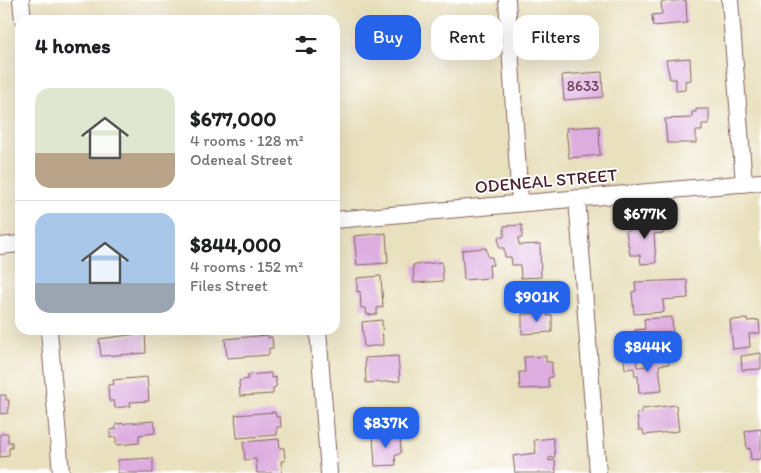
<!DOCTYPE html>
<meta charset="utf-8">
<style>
body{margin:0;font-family:Itim,sans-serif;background:#f6f6f6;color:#202124;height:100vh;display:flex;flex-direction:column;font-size:19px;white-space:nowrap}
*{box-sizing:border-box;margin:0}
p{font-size:16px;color:#757577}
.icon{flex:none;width:28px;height:28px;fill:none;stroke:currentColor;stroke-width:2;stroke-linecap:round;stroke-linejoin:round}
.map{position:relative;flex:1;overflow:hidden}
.drawer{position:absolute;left:15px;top:15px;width:325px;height:320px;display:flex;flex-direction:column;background:#fff;border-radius:15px;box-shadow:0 5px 20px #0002}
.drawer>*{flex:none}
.guide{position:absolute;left:355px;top:15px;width:330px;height:45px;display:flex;gap:10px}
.price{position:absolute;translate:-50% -42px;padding:0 11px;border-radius:10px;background:#2563eb;color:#fff;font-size:16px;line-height:32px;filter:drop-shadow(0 1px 2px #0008)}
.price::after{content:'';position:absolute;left:50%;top:30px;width:15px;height:11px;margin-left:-8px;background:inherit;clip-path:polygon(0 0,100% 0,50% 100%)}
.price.current{background:#222;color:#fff}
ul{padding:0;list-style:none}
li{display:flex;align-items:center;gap:15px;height:125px;padding:0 20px}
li+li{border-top:1px solid #e0e0e0}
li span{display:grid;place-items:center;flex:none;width:140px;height:100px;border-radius:15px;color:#555}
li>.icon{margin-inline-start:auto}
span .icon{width:60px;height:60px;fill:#fffc;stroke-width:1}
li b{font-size:21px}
h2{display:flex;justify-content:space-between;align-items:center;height:60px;padding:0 20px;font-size:21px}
.pill{padding:0 18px;border-radius:15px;background:#fff;box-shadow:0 5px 20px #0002;font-size:18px;line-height:45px}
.pill.current{background:#2563eb;color:#fff}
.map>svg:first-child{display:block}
</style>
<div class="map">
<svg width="761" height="473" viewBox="0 0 761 473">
<rect width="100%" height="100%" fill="#fff"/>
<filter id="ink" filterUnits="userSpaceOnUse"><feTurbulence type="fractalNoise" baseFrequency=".02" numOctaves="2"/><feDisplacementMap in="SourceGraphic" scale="10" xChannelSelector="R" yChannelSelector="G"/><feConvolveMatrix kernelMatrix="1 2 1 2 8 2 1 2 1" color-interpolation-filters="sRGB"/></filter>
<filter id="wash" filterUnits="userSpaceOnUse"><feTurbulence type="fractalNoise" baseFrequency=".0096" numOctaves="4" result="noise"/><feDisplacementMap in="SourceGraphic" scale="20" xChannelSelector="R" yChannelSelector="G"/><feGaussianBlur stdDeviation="1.12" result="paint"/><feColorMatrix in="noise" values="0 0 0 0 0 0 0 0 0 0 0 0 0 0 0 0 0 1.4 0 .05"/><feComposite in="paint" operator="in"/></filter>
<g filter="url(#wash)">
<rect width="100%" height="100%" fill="#e9e0bd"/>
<g id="blocks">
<path fill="#ddade0" d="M686 0 687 23 653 26 652 15 662 14 661 2Z
M586 23 587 38 581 39 582 54 562 55V39H558L559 24Z
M690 58 691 80 685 81V90L676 91V79H670L666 60Z
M602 72 603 97 564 100 562 75Z
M696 109H709V124H702V131H696V143H667L665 119 692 118V112H696Z
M599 126 600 155 569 158 566 128Z
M662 215 664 233 654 234 656 263 641 264 640 255H630L626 231 629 230 628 227 639 226 640 229H649L648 216Z
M522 225V238H518L519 245 540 244 541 277 521 278 520 265H512L511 257H505L504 248H499L498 237H504V226Z
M386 233 388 263 357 265 354 236Z
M486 248 488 257H492L493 265H489L490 278 464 280 462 250Z
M442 262 443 281 414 283 413 265Z
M381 276 383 307 377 308V314L367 315 366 308H361L360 291 357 292V278Z
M687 280 688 298 663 300 664 312 634 314 632 292 636 291 635 282Z
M547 313V316L552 315V332L522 334V314Z
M672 317 673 335 659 336 660 350 636 352 635 330 645 329 644 319Z
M747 319V321L759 320 760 333 749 334 750 347 733 349 730 320Z
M382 320 383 345 364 347 362 322Z
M145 333 146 353 101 356 99 339Z
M268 335V338L272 337 273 348H269V355L227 358 225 339Z
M761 353V369L742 370 741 356Z
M668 355 669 364 659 365 662 391 639 393 638 376H635L634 368 625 369 624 359 636 357 637 367 648 366 647 357Z
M398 356 400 381 366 383 365 358Z
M546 356V362H552V377L548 378 549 388 520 389 519 372H525L524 357Z
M271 373V378L276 377V387L273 388V394L240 396 239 381 248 379V375Z
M147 377 149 401 130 402 131 406 115 408 114 401H109L108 385 114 384 113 380Z
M0 395H6V400H9L8 413 0 414Z
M676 405 679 431 644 435 643 430H639L637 413 642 412V409Z
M275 412 276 417H280L281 427H277V435L237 438 235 415Z
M154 421 155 433 139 435V443L116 445V437L110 438V430L116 429V424Z
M761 429V459L751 460 750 448 747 449 745 431Z
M8 433V442H12V448H9V456L0 457V434Z
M400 434 401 453 395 456 396 465 375 466 373 435Z
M553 438 555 457 549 458V461L555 460 556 473H515L513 456 536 453 534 440Z
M279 439 280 448H284L285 461H281L282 473H257L256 459 245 460 243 442Z
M153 458V473H118V460Z"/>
</g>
</g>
<g filter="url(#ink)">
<use href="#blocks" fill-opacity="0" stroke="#82635e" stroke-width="1"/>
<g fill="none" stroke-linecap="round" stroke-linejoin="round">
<defs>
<path id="minor" d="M21 0 23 20
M507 0 520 203
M730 0 744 184
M577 198 598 473
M335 220 761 182
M0 246 20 244
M49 330 61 473
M318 330 329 473"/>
</defs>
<use href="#minor" stroke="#82635e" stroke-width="18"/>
<use href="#minor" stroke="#fff" stroke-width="16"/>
</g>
</g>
<g text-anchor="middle" stroke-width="4" stroke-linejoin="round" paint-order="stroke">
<g font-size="15" fill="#6f4258">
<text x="583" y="91">8633</text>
</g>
<g font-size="18" fill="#4a1f2b" stroke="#fff">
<text transform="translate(546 181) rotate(-5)" y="6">ODENEAL STREET</text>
</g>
</g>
</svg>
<b class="price current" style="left:645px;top:240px">$677K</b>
<b class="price" style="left:537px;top:323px">$901K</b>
<b class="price" style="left:648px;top:373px">$844K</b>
<b class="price" style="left:386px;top:449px">$837K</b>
<div class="guide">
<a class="pill current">Buy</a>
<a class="pill">Rent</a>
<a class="pill">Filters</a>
</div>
<section class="drawer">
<h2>4 homes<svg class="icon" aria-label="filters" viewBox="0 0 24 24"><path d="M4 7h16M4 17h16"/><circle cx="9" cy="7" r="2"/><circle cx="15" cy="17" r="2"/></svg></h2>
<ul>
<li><span style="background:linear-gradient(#dfe7d0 65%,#b9a48a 0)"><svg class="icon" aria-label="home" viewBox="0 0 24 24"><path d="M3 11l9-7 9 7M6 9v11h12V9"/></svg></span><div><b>$677,000</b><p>4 rooms · 128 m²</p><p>Odeneal Street</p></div></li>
<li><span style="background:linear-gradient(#a9c7e8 70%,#9aa5b1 0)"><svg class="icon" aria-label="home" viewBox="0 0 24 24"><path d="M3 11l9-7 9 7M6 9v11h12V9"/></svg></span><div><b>$844,000</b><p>4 rooms · 152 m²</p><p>Files Street</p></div></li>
</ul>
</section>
</div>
